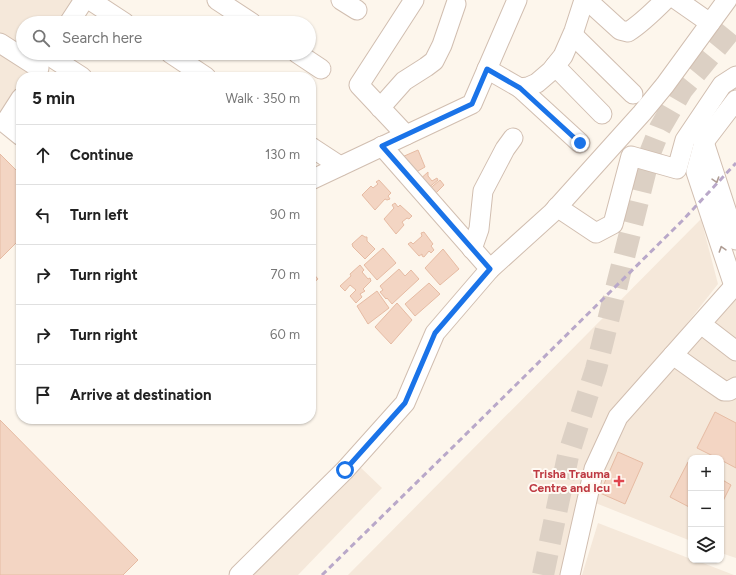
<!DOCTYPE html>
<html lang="en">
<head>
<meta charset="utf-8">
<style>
	body { margin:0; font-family:Figtree,sans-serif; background:#f2f2f2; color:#222 }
	.controls { position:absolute; right:12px; bottom:12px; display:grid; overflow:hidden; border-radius:8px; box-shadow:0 1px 3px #0004 }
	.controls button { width:36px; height:36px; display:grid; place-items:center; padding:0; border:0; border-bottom:1px solid #e0e0e0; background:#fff; color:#222; font:20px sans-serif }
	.stop { position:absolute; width:12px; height:12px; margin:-9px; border:3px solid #1a73e8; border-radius:50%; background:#fff }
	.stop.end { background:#1a73e8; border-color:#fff; box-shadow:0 1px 4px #0008 }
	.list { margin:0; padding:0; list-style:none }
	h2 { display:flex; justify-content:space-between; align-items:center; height:52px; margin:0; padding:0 16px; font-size:17px }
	h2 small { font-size:13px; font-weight:400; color:#767676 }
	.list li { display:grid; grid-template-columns:26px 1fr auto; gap:12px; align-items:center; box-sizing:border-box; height:60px; padding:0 16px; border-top:1px solid #e0e0e0 }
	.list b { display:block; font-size:15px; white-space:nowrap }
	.list em { font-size:13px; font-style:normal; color:#767676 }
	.icon { flex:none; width:22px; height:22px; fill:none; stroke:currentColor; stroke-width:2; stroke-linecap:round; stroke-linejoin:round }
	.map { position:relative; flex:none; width:736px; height:575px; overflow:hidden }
	.search { position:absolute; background:#fff; box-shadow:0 1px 3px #0004; left:16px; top:16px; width:300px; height:44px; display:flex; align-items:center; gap:10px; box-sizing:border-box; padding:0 14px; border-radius:22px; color:#767676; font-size:15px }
	.panel { position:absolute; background:#fff; box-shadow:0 1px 3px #0004; left:16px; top:72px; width:300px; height:352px; border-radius:16px }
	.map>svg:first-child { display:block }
	.residential { fill:#f5e8da }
	.building { fill:#f3d5c3; stroke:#e6bba3 }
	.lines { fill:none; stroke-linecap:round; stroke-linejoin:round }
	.major-tunnel { stroke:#dcd0c4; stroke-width:22; stroke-dasharray:22 11; stroke-linecap:butt }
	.minor-casing { stroke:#d1beb0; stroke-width:21 }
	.minor { stroke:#fff; stroke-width:19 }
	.rail { stroke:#b9a8c9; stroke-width:3; stroke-dasharray:6 4; stroke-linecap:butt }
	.oneway { stroke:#af9d94 }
	.route { stroke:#1a73e8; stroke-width:5 }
	.health-dot { fill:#e0444e; stroke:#fffaf3; stroke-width:1.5 }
	.labels { text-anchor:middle; stroke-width:4; stroke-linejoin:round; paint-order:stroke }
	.health-label { font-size:12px; font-weight:bold; fill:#be3a42; stroke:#fffaf3; text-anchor:end }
</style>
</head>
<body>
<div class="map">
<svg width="736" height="575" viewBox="0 0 736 575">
	<rect width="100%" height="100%" fill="#fdf6ec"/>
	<g class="residential">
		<polygon points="0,0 82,0 67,23 23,23 23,53 48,53 32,77 21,77 21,94 0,125"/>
		<polygon points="701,219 718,284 615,415 567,575 348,575"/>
		<polygon points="736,294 736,558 721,553 721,458 691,458 691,541 593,502 600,469 623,419"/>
		<polygon points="358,465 382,488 298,575 247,575"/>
		<polygon points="598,523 691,559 691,560 695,560 734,575 582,575"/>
	</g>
	<g class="building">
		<polygon points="418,150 425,167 411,175 402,157"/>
		<polygon points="0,154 21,175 21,238 0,259"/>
		<polygon points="428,172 428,176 432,181 437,178 438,180 427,189 418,181"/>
		<polygon points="379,180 391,193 388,196 390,199 387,200 385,199 375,210 362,195 371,186 373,188 378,184 376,182"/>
		<polygon points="440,180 444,185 435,194 427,191"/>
		<polygon points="395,203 398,207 400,205 412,216 409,219 407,218 402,222 404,225 396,234 384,219 394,208 392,205"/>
		<polygon points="424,232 433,244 431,246 434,250 431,253 429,251 424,257 422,256 422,254 419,256 408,244 411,242 413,244 422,236 421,233"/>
		<polygon points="362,235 365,237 367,237 367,241 375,249 365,259 353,247 352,244"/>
		<polygon points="383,248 396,263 377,280 364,265"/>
		<polygon points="443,249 459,269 440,285 425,268"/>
		<polygon points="360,265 364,270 362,272 368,279 370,278 371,281 363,289 365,291 360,294 362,297 356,303 350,296 356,290 350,285 345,291 340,286 351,276 350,274"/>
		<polygon points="399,269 405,276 411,270 419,279 392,304 387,298 386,299 380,292 383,290 380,286"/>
		<polygon points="311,271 318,279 311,285"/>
		<polygon points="429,283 440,294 415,316 405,304"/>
		<polygon points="377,291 389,308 368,324 357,306"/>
		<polygon points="397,303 412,320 391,344 375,327"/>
		<polygon points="715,412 736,423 736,468 721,460 721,458 717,458 697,448"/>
		<polygon points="0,420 138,560 123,575 0,575"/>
		<polygon points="618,452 643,463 625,504 600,493"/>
		<polygon points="688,462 691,464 691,508 670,497"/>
		<polygon points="721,479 731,485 721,505"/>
	</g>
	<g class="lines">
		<polyline class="major-tunnel" points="543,575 568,456 596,369 650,153 660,128 682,90 736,24"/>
		<defs>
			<g id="minor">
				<polyline points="90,0 125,23"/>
				<polyline points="217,0 252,23"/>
				<polyline points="341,0 357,10"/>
				<path d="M587,0L620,30L628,32C642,23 653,12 665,0"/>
				<polyline points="677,0 710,23"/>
				<polyline points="69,23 84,0"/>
				<polyline points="573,35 633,94"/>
				<polyline points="0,43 39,68"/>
				<polyline points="170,53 206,77"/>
				<polyline points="297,53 321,69"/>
				<polyline points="48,55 82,77"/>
				<polyline points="555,66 602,114"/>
				<polyline points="487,69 520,88 528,87 537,83 551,71 563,56 574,31 584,0"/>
				<polyline points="520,88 580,143"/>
				<polyline points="21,98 5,123 21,136"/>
				<polyline points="736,100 704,142 696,172 734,286 736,287"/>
				<polyline points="380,108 404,81 426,67 434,61 442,45 456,4"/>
				<polyline points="406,135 359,85 414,0"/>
				<polyline points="704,142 736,240"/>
				<polyline points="382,146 490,269"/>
				<polyline points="311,147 340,166"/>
				<polyline points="311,180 472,104 517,0"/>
				<polyline points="557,207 596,233 613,224 631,156 677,169 685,140 722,85 736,76"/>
				<polyline points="472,249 479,229 483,191 505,149 513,138"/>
				<polyline points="701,324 736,351"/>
				<polyline points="673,355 708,380 724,391 729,391 736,387"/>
				<polyline points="239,575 345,470 405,403 435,333 490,269 552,213 642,113 665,85 727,0"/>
				<polyline points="570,575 594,469 618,417 736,284"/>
			</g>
		</defs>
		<use href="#minor" class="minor-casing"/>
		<use href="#minor" class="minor"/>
		<polyline class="rail" points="322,575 457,443 682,221 736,163"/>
	</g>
	<defs><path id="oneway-chevron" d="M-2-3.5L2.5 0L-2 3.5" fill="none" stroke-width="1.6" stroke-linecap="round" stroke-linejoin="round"/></defs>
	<g class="oneway">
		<use href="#oneway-chevron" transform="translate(716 180) rotate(72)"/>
		<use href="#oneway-chevron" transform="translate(722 249) rotate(-108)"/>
	</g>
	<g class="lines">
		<polyline class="route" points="345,470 405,403 435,333 490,269 382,146 472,104 487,69 520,88 580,143"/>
	</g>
	<path class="health-dot" d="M617 475h4v4h4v4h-4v4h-4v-4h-4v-4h4z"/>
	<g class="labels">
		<g class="health-label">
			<text x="610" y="478">Trisha Trauma<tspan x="610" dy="14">Centre and Icu</tspan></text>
		</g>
	</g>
</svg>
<div class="controls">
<button>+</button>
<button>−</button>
<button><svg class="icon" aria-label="layers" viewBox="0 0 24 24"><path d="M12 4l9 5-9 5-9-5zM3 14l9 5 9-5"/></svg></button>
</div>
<div class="stop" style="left:345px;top:470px"></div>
<div class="stop end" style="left:580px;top:143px"></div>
<div class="search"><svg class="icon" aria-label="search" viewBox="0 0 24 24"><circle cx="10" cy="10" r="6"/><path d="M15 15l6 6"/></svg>Search here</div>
<section class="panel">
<h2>5 min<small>Walk · 350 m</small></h2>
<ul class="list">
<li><svg class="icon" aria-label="ahead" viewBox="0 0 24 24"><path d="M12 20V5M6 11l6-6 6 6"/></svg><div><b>Continue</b></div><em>130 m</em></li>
<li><svg class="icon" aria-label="left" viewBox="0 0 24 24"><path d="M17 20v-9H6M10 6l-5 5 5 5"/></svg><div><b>Turn left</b></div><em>90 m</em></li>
<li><svg class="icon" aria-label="right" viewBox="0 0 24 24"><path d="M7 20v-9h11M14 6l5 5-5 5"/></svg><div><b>Turn right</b></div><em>70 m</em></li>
<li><svg class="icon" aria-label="right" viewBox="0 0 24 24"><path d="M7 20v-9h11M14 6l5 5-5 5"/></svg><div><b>Turn right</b></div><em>60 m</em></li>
<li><svg class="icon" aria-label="arrive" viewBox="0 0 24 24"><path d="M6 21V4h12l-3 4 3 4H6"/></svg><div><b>Arrive at destination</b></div></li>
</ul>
</section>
</div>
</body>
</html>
